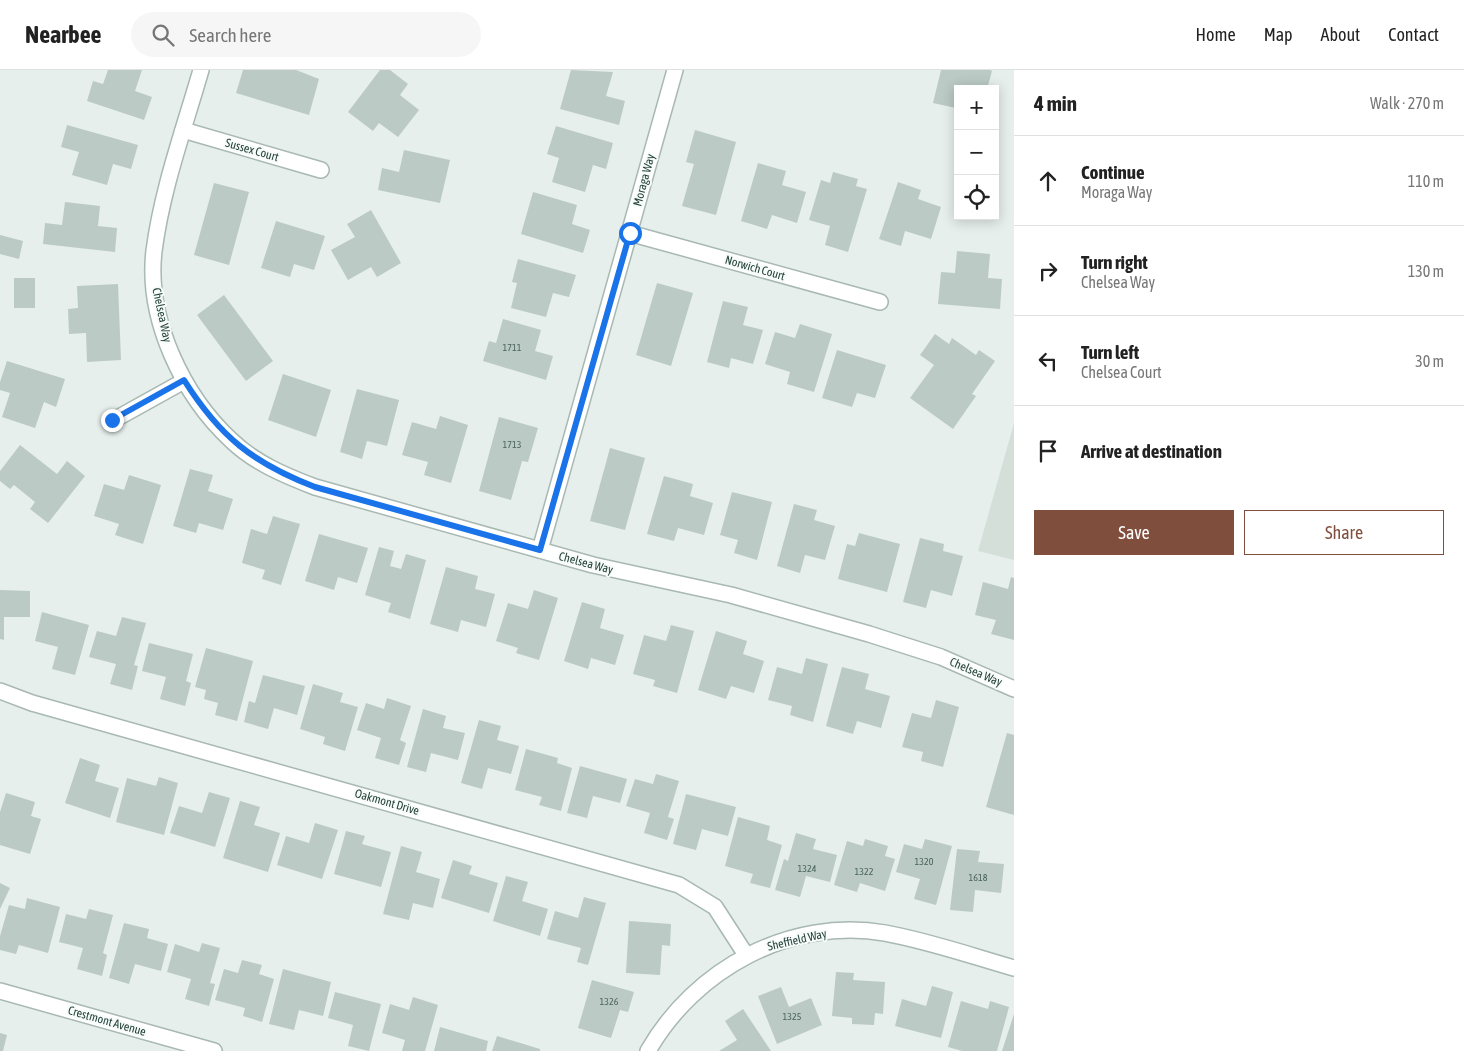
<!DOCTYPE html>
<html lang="en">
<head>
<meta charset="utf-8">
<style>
	body { margin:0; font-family:"Asap Condensed",sans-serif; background:#f6f6f6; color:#222 }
	.controls { position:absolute; right:15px; top:15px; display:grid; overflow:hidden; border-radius:0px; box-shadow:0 2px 12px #0003 }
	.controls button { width:45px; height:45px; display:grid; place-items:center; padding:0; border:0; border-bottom:1px solid #e0e0e0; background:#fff; color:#222; font:25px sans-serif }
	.stop { position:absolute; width:15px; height:15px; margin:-11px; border:4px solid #1a73e8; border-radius:50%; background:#fff }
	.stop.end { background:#1a73e8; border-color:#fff; box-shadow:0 1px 5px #0008 }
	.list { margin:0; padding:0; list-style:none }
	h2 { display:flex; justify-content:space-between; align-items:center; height:65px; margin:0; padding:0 20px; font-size:21px }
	h2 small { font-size:16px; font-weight:400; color:#767676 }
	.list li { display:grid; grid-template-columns:32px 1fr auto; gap:15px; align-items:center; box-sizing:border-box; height:90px; padding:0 20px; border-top:1px solid #e0e0e0 }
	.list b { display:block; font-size:19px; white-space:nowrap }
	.list p { margin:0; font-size:16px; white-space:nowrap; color:#767676 }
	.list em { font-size:16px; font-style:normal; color:#767676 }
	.actions { display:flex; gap:10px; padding:15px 20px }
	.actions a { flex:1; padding:11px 0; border:1px solid #804e3d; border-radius:0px; text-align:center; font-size:18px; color:#804e3d }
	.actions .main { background:#804e3d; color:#fff }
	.icon { flex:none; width:28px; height:28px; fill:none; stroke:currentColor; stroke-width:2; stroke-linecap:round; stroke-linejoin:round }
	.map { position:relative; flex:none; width:1014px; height:981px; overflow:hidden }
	header { display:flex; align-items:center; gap:30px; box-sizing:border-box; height:70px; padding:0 25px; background:#fff; border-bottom:1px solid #e0e0e0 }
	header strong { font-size:24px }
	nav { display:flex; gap:28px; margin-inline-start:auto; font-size:18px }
	.search { width:350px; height:45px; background:#f6f6f6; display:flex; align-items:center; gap:12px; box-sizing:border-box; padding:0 18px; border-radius:28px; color:#767676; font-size:19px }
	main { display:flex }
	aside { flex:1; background:#fff }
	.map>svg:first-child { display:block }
	.built { fill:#d4dfda }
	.building { fill:#bbcac4 }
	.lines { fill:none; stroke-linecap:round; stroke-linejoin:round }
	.minor-casing { stroke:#a8b8b2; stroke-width:18 }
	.minor { stroke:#fff; stroke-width:15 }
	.route { stroke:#1a73e8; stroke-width:6 }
	.labels { text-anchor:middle; stroke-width:4; stroke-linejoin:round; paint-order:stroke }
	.number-label { font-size:10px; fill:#4a645c }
	.street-label { font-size:12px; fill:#24423a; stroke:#f7fbf9 }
</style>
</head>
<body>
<header>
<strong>Nearbee</strong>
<div class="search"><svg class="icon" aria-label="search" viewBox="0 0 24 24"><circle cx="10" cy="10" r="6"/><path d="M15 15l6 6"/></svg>Search here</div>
<nav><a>Home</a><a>Map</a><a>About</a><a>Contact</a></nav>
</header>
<main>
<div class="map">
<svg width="1014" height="981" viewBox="0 0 1014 981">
	<rect width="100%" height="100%" fill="#e6efeb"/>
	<polygon class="built" points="1014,353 1014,490 978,481"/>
	<g class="building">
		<polygon points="108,0 142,0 135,21 152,27 144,50 87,31 93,11 103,14"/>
		<polygon points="243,0 296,0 319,9 309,45 236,23"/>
		<polygon points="380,0 390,0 408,14 400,25 419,40 398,67 379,53 373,61 348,42"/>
		<polygon points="571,0 613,2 606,26 625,31 619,55 560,39"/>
		<polygon points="941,0 990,0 992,1 987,19 958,19 956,38 933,33"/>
		<polygon points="67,55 138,75 131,99 113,94 107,115 72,105 79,82 61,77"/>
		<polygon points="556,56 613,73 606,99 593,95 585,122 552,112 559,88 547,84"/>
		<polygon points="695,60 736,72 716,145 682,136 694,94 686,92"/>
		<polygon points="404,80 450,90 440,133 378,120 382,98 399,102"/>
		<polygon points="758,93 786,101 782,115 806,122 797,153 772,145 767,159 741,151"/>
		<polygon points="833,102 858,109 856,116 867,119 848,182 825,175 830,156 809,150 821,110 830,113"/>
		<polygon points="898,112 921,120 918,129 941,137 931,169 905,161 901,176 879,169"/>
		<polygon points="214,113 249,122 229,195 194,185"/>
		<polygon points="533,122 577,135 572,154 590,160 583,183 521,164"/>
		<polygon points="65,132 100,136 98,156 117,158 115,182 43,174 45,153 62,155"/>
		<polygon points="371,140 401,193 377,207 371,197 348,210 331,180 355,167 347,154"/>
		<polygon points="276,151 325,166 314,200 294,194 290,207 261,198"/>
		<polygon points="0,165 23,171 19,189 0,184"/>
		<polygon points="957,181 990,184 988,208 1002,209 1000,239 938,234 941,202 955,203"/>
		<polygon points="518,189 576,205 569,227 553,223 546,247 511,238 517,213 512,212"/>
		<rect x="14" y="208" width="21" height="30"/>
		<polygon points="657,213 693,223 671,296 636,285"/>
		<polygon points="118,214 121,290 87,292 86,263 69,264 68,239 78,238 77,216"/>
		<polygon points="224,225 273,291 246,311 197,245"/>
		<polygon points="723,231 748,237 743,255 763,260 753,294 731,288 729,298 707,292"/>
		<polygon points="503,249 541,260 535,281 553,286 546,310 483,291 489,271 496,273"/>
		<polygon points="800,254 832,264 814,322 787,314 790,302 765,294 775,262 795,268"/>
		<polygon points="935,264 949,274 952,268 976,285 979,280 995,291 972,324 976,326 953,359 910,328 934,295 920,285"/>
		<polygon points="837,280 886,295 875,328 857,323 852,337 822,328"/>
		<polygon points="7,291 65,309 56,337 44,332 35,358 2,347 10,323 0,320 0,312"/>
		<polygon points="283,304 331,320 316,367 268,350"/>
		<polygon points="357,319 399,330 387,376 367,371 362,389 340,382"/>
		<polygon points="440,346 468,355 451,413 424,405 428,392 402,385 412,352 436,359"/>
		<polygon points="499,347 538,358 528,392 522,391 511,430 479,421"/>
		<polygon points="20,375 57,404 67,391 85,406 48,453 30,439 35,432 14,415 10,419 0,411 0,401"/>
		<polygon points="610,378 645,388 625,460 590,451"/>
		<polygon points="190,399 213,405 208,421 233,429 223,460 199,453 196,463 173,456"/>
		<polygon points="129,405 161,415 143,474 115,465 119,454 94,446 104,414 124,420"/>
		<polygon points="664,406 693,414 690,426 713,433 704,465 678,458 674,471 647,464"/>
		<polygon points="732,422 772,432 757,490 734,483 738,470 720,465"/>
		<polygon points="794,434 817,440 814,450 835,456 825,490 805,485 800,503 777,496"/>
		<polygon points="273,446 300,454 281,515 262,509 265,500 242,493 251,459 267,464"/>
		<polygon points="859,463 900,474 887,522 838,509 847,474 855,476"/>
		<polygon points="319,464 368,478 357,513 338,507 334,520 305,511"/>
		<polygon points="920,468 944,474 943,481 963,486 952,526 931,520 926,538 903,532"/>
		<polygon points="379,477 394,481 390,496 401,499 406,484 426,490 410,549 388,542 391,533 365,525"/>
		<polygon points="446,497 478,506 475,519 495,524 486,557 461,550 458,562 430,554"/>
		<polygon points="1011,507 1014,508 1014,570 991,564 996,550 975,545 983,512 1008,519"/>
		<polygon points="0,520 30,521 30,547 4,547 4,570 0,569"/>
		<polygon points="534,520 558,528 539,590 516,583 518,578 496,571 508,533 528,539"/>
		<polygon points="582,532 605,539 600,558 624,565 615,595 591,588 588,599 564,591"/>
		<polygon points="42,542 89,555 75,605 52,599 58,577 35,571"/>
		<polygon points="122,547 146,553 134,595 138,596 132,620 110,614 116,594 89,587 97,561 116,566"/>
		<polygon points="671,555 694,561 677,623 653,616 655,610 633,604 644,565 666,571"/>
		<polygon points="716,561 747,571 743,584 764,591 754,623 731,616 726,629 698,620"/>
		<polygon points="149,573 193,584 186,611 191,613 185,636 160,629 166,607 142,601"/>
		<polygon points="206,578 253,591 237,651 215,645 218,633 204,629 206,620 195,617"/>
		<polygon points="806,588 828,594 813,652 790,645 792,636 768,630 777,597 802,604"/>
		<polygon points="842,597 869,604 865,619 890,626 881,658 857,651 853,664 826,656"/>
		<polygon points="263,605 305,616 297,645 274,638 268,659 244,652 249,631 255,633"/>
		<polygon points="313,614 343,623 340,632 358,637 345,681 323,674 325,667 300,659"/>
		<polygon points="387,628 411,636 400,670 406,673 399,695 375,688 381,668 357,660 366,633 384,639"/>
		<polygon points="936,630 959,637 943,697 921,691 923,682 902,677 912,643 931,648"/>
		<polygon points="423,639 446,646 443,658 465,663 458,690 431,683 426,702 407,697"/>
		<polygon points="479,650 501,656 497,670 519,676 511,704 488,698 482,719 461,713"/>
		<polygon points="1007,663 1014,665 1014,745 986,737"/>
		<polygon points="526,679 558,688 557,693 572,698 561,741 539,735 542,727 515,720"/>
		<polygon points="80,688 100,695 95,711 119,718 110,748 65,733"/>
		<polygon points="580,696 627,709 620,733 593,726 587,748 567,743"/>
		<polygon points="656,704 679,711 668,747 674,749 667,770 644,763 650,743 626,736 635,709 653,714"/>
		<polygon points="159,707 178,713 164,765 116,752 127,708 156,716"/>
		<polygon points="209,722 230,728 215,777 170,763 179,736 202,743"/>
		<polygon points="6,723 35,732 31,746 41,749 30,784 0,775 0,742"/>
		<polygon points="686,724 736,737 728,766 702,759 696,780 673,774"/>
		<polygon points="240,731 260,737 254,755 280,763 268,802 223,788"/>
		<polygon points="738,747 770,756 767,770 782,775 770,818 750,813 753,804 725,796"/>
		<polygon points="315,753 338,760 322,809 277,795 286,766 309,773"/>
		<polygon points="346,761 365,766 362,774 391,782 381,817 334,804"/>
		<polygon points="796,763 816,769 813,779 837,785 830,812 806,806 800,827 775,820 784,789 788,791"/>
		<polygon points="865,769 888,776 885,786 895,789 885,821 860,813 857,822 834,815 847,771 863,776"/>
		<polygon points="925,769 952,776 936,835 914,829 920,809 896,802 904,774 922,779"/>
		<polygon points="401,776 422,782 416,802 440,809 433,838 413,833 409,850 383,844"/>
		<polygon points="957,779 980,781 978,792 1004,794 1001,823 975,820 973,842 950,840"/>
		<polygon points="453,790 472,796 469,804 498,813 489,843 441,828"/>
		<polygon points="506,806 528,812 522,831 548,839 540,866 493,851"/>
		<polygon points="0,813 10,818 0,839"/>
		<polygon points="584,827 606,833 588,895 577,892 581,878 547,869 555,841 578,848"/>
		<polygon points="27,828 60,837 48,883 19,875 16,884 0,880 0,866 9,835 25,839"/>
		<polygon points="89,839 113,845 103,883 107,885 102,906 77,899 83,878 59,872 66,844 86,849"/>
		<polygon points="629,851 671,854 670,876 662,875 660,905 626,903"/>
		<polygon points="124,853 149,859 147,868 168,874 161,901 135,894 129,914 109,908"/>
		<polygon points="202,873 220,878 210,913 215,914 209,936 185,929 191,909 167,902 175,874 199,882"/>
		<polygon points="242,890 262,895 259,904 274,909 262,952 243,946 245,938 215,930 224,899 238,903"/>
		<polygon points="283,899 331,912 323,946 299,940 294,960 269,954"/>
		<polygon points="836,902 854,903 853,910 885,912 883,944 875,943 874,955 852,954 852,948 832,946"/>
		<polygon points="592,910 634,922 628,942 620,940 611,968 578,958"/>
		<polygon points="932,916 953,922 941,968 895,956 902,929 926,936"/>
		<polygon points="781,917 789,937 811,928 822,955 777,974 758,926"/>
		<polygon points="335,922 381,934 369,981 348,976 353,955 328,948"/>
		<polygon points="413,927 438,935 425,981 402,981 405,970 382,963 390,934 409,940"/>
		<polygon points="961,931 988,939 990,931 1009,937 997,981 962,981 948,977"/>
		<polygon points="743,939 771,981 719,981 737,970 725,951"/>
		<polygon points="1014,944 1014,981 1002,981"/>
		<polygon points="440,957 488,971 486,981 434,981"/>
		<polygon points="0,963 7,965 3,981 0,981"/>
		<polygon points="497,966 540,979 540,981 492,981"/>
	</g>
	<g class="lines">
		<defs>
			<g id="minor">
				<path d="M201,0C184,59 162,119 154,181C146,249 183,326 232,371C255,393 286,406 315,417L593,495L731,525L869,564L941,587L1014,619"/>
				<polyline points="183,60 321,100"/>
				<polyline points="629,163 880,232"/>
				<polyline points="112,351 184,311"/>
				<polyline points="540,480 675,0"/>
				<polyline points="0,621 32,633 679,815 715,837 746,885"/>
				<polyline points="0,921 214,981"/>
				<path d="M648,981C695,899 790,847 885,863C929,871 972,886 1014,898"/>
			</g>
		</defs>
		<use href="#minor" class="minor-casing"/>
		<use href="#minor" class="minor"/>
	</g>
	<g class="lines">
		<path class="route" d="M112,350L184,310C220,367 253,393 315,417L540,480L630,163"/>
	</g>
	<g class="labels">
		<g class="number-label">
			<text x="512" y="281">1711</text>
			<text x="512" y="378">1713</text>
			<text x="924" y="795">1320</text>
			<text x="807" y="802">1324</text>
			<text x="864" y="805">1322</text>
			<text x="978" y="811">1618</text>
			<text x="609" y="935">1326</text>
			<text x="792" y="950">1325</text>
		</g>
		<g class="street-label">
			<text transform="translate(252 80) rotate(16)" y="4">Sussex Court</text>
			<text transform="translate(644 110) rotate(-75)" y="4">Moraga Way</text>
			<text transform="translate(755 198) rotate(16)" y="4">Norwich Court</text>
			<text transform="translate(162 245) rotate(78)" y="4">Chelsea Way</text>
			<text transform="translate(586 493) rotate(15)" y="4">Chelsea Way</text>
			<text transform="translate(976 602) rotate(23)" y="4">Chelsea Way</text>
			<text transform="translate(387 732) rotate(16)" y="4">Oakmont Drive</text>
			<text transform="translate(797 870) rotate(-13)" y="4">Sheffield Way</text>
			<text transform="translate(107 951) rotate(16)" y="4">Crestmont Avenue</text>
		</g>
	</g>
</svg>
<div class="controls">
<button>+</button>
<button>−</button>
<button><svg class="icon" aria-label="locate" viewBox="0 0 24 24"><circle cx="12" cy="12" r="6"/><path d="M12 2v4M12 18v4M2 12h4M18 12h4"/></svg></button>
</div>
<div class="stop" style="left:630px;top:163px"></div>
<div class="stop end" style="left:112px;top:350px"></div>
</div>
<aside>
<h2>4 min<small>Walk · 270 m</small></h2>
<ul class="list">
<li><svg class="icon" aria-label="ahead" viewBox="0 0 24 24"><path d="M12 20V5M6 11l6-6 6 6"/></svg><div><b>Continue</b><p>Moraga Way</p></div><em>110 m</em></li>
<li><svg class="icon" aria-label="right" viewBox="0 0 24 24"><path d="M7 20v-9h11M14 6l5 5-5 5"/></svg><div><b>Turn right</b><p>Chelsea Way</p></div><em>130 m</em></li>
<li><svg class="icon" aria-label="left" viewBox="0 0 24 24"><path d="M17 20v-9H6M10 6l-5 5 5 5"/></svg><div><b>Turn left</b><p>Chelsea Court</p></div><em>30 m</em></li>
<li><svg class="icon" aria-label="arrive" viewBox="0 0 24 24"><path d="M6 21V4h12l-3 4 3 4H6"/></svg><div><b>Arrive at destination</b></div></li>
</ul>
<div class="actions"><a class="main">Save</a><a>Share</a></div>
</aside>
</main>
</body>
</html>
